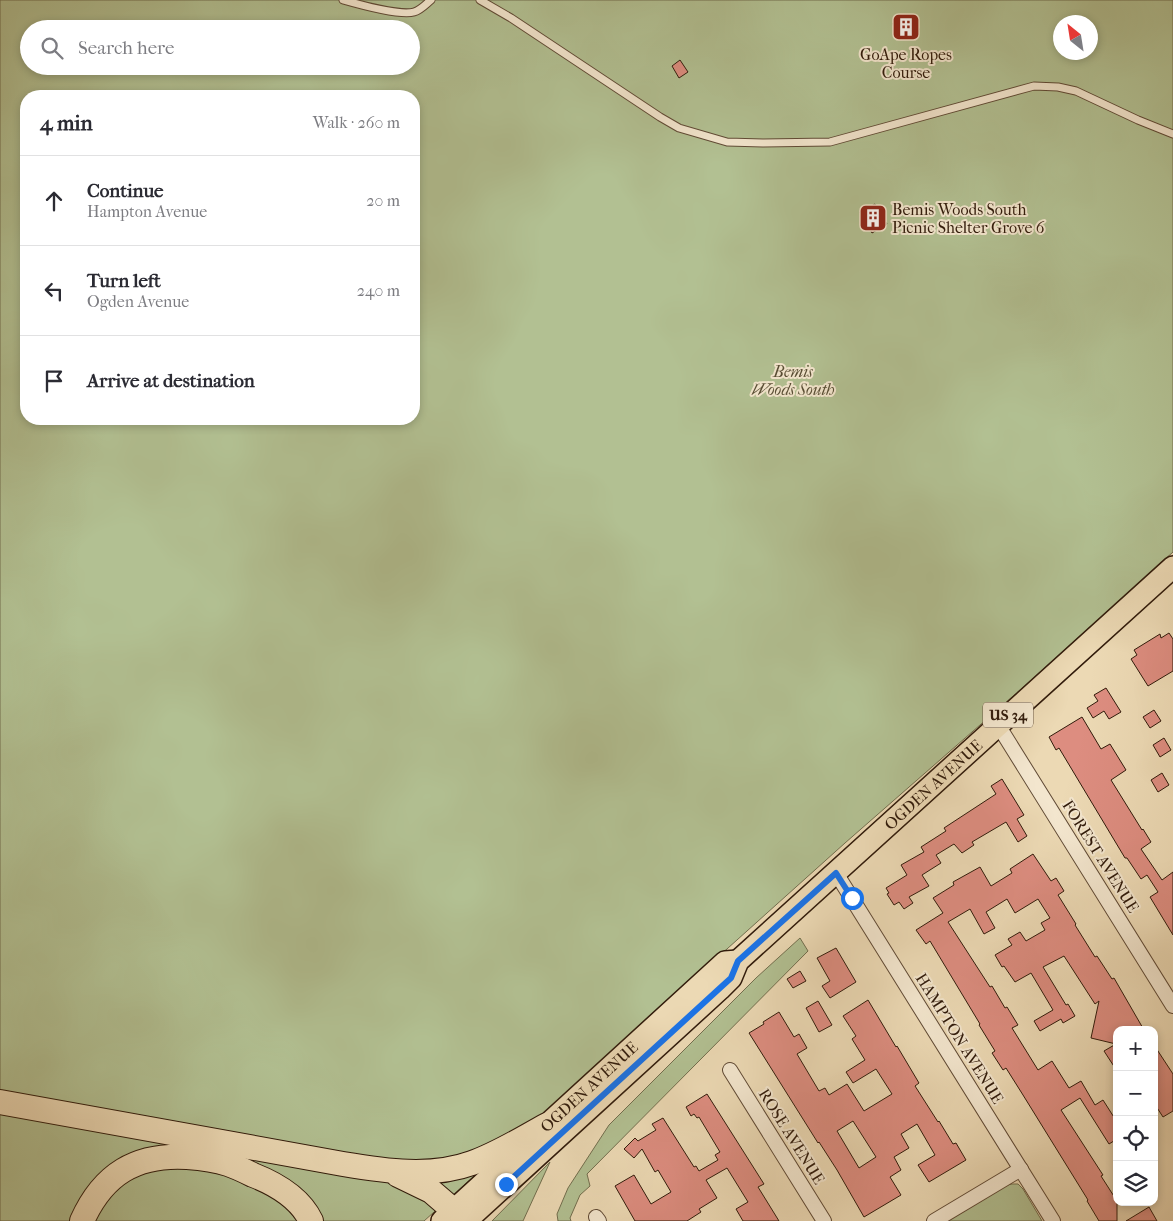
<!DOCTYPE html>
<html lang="en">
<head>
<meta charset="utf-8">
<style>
	body { margin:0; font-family:"IM FELL French Canon",serif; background:#f2f2f3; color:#2b2b33 }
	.controls { position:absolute; right:15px; bottom:15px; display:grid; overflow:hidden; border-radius:10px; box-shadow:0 2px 8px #0003 }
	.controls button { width:45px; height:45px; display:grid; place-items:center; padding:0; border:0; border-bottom:1px solid #e1e1e2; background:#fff; color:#2b2b33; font:25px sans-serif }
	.compass { position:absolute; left:1053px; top:15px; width:45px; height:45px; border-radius:50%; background:#fff; box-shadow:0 2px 8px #0003; rotate:330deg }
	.stop { position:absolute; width:15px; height:15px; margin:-11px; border:4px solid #1a73e8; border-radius:50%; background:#fff }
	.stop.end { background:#1a73e8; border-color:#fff; box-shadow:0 1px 5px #0008 }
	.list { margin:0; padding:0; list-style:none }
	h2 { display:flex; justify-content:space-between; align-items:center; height:65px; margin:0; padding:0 20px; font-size:21px }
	h2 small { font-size:16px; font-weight:400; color:#7c7c81 }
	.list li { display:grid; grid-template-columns:32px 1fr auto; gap:15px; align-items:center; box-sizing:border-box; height:90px; padding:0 20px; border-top:1px solid #e1e1e2 }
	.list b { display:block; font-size:19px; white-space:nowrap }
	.list p { margin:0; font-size:16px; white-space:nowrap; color:#7c7c81 }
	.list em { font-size:16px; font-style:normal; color:#7c7c81 }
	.icon { flex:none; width:28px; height:28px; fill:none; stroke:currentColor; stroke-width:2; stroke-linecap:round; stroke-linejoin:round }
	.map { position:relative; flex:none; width:1173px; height:1221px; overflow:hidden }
	.search { position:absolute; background:#fff; box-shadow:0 2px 8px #0003; left:20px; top:20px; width:400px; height:55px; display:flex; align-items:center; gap:12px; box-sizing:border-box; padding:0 18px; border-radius:28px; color:#7c7c81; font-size:19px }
	.panel { position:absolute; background:#fff; box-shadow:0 2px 8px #0003; left:20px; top:90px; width:400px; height:335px; border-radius:20px }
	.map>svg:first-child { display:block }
	.green { fill:#b2c092; stroke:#726e4e; fill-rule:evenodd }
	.building { fill:#dd8d80; stroke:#311b0b; fill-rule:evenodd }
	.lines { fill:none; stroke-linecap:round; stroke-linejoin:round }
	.lane-casing { stroke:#604a35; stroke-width:9 }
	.street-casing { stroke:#604a35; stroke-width:16 }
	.primary-casing { stroke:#311b0b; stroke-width:24 }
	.highway-casing { stroke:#311b0b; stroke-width:26 }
	.lane { stroke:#f3e6ce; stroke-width:7 }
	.street { stroke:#f3e6ce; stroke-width:14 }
	.primary { stroke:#ecd9b4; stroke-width:21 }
	.highway { stroke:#ecd9b4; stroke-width:24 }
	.route { stroke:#1a73e8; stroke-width:6 }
	.labels { text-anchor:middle; stroke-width:4; stroke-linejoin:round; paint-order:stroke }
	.shield { fill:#f3e6ce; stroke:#6b5846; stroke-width:1 }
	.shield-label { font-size:15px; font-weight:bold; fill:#311b0b }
	.poi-label { font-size:16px; fill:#311b0b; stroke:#f3e6ce }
	.park-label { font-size:16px; font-style:italic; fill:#584d34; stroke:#f3e6ce }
	.street-label { font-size:16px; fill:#311b0b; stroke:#f3e6ce }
</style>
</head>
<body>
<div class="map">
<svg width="1173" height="1221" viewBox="0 0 1173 1221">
	<rect width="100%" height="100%" fill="#ecd9b4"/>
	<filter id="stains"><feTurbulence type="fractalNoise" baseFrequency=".004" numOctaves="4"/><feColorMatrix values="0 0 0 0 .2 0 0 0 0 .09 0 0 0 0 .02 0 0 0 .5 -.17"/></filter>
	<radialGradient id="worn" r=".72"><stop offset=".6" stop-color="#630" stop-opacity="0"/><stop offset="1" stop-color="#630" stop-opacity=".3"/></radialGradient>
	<g class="green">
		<path d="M0,0H1173V552L1020,690L845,843L424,1221H0ZM1060,22H1090V52H1060ZM29,29H411V66H29ZM26,96H414V419H26Z"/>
		<polygon points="800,938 808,951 587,1174 590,1186 580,1195 570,1218 571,1221 558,1221 557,1214 568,1188 609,1125 756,978"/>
		<polygon points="550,1162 523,1221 492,1221"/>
		<polygon points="1012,1184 1018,1184 1023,1189 1042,1221 948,1221 1007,1185"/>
	</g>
	<g class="building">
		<polygon points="917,19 919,30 895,35 893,23"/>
		<polygon points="680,60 688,72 679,78 672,66"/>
		<polygon points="875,204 887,224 872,233 860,212"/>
		<polygon points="1169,633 1173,639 1173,671 1148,686 1131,659 1137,655 1134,650 1160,634 1161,638"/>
		<polygon points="1106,688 1121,712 1109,719 1104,711 1093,718 1087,708 1098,701 1094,695"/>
		<polygon points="1154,710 1161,721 1150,728 1143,717"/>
		<polygon points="1082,717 1101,749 1110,744 1126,770 1111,780 1142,830 1143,829 1151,842 1141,849 1162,880 1173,872 1173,935 1150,897 1158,892 1147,875 1141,879 1127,858 1125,858 1059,748 1056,750 1049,737"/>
		<polygon points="1164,738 1171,750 1160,757 1153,745"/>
		<polygon points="1162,773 1169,785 1158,792 1151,780"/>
		<polygon points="1002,779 1024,815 1017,819 1027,836 1018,842 1006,822 972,842 974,845 962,853 954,844 936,855 941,863 922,875 929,886 909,897 913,903 904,909 899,902 894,905 887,894 889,893 886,888 907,875 901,865 924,852 921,847 946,831 944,828 996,794 991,786"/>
		<polygon points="1033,854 1051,881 1056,878 1064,891 1058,895 1076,924 1075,925 1095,957 1097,956 1112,979 1114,978 1144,1030 1117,1030 1117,1071 1104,1051 1116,1044 1091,1038 1099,1001 1095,1004 1064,956 1043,967 1066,1005 1068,1004 1075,1016 1063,1023 1061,1019 1040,1031 1034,1021 1053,1010 1031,973 1015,982 1004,966 1002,967 995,955 1012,945 1008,939 1020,932 1026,941 1045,930 1041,923 1050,918 1038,899 1015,913 1007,899 986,912 995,928 984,934 970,909 948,922 990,987 992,986 1005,1008 1007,1007 1018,1025 1012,1028 1038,1070 1052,1061 1069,1088 1081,1081 1095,1105 1103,1100 1117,1122 1117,1139 1109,1144 1080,1098 1061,1110 1103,1175 1101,1176 1117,1201 1117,1221 1099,1221 1087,1201 1088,1200 1023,1095 1006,1068 1003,1070 992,1053 995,1051 979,1025 980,1024 930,941 926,944 916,930 943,913 933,898 954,885 953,882 980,867 991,886 1012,873 1010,869"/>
		<polygon points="836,948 856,982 830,998 822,986 830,981 817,958"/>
		<polygon points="800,971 806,981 793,988 787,979"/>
		<path d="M868,1000L896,1047L897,1046L919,1083L915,1086L938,1122L939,1121L953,1144L956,1143L966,1160L929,1182L918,1165L935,1155L917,1124L901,1134L909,1148L894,1157L901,1170L890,1177L901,1195L864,1217L837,1170L819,1142L818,1143L749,1033L764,1024L763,1022L779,1012L794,1037L799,1034L807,1048L797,1054L819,1091L825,1088L829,1095L847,1084L864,1111L892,1094L876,1069L853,1083L846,1072L865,1060L852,1039L856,1036L843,1016ZM853,1121L876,1157L859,1168L837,1131Z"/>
		<polygon points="818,1001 832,1025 819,1032 806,1008"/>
		<polygon points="1154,1045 1173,1074 1173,1111 1163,1117 1154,1103"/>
		<polygon points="707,1094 764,1184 758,1187 779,1221 743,1221 736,1209 748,1202 727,1168 706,1180 717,1198 699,1209 701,1212 687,1221 635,1221 615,1186 634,1175 651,1204 671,1192 658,1170 655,1172 642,1149 634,1158 624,1149 635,1138 638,1141 656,1130 652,1124 663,1118 694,1167 696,1166 699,1171 718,1160 715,1155 720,1152 699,1117 697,1118 694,1114 691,1116 686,1107"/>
		<polygon points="1149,1207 1157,1221 1126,1221"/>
	</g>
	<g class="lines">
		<defs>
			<g id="lane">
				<path d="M343,0C357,4 401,16 414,12C421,10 426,4 431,0"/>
				<polyline points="480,0 511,18 660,117 679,128 727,142 763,143 830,142 1034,86 1058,87 1076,91 1138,120 1173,134"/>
			</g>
			<g id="street">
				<polyline points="998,725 1173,1006"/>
				<polyline points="836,873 1053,1221"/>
				<polyline points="730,1070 824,1221"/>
				<polyline points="596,1217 599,1221"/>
				<polyline points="934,1221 1021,1169"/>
			</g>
			<g id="primary">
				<path id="s1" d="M442,1221L725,962L738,961"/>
				<path id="s2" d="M466,1221L720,989L731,978L738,961L1173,567"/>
			</g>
			<g id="highway">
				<path d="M0,1102L343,1164C385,1171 431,1178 472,1163C498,1154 523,1138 547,1125"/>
				<polyline points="398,1175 431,1191 466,1221"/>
				<path d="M82,1221C103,1174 136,1154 187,1157C201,1158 216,1160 228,1164C237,1167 245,1171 253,1175C276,1184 300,1198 311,1221"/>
			</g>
		</defs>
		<use href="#lane" class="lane-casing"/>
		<use href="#street" class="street-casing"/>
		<use href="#primary" class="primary-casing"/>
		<use href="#highway" class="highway-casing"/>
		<use href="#lane" class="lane"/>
		<use href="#street" class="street"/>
		<use href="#primary" class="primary"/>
		<use href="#highway" class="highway"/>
	</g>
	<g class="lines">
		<polyline class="route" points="506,1184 720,988 731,978 738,961 836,873 852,898"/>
	</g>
	<defs>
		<symbol id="building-square" viewBox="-11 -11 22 22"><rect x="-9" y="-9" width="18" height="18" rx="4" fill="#8f2418" stroke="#f3e6ce"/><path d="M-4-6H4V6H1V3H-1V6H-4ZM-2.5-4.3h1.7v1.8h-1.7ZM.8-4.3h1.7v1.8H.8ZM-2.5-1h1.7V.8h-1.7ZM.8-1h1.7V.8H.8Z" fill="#fff"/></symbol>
	</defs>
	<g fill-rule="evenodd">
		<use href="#building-square" x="890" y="11" width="32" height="32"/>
		<use href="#building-square" x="857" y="202" width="32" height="32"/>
	</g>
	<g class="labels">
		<rect class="shield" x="983" y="702.5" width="50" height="25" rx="4"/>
		<g class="shield-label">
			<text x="1008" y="720">US 34</text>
		</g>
		<g class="poi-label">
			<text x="906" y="60">GoApe Ropes<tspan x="906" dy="18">Course</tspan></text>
			<text x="892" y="215" text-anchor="start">Bemis Woods South<tspan x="892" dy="18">Picnic Shelter Grove 6</tspan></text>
		</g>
		<g class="park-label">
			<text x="793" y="377">Bemis<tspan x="793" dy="18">Woods South</tspan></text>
		</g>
		<g class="street-label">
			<text dy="6" stroke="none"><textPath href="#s2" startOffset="641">OGDEN AVENUE</textPath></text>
			<text transform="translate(1101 856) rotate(58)" y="6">FOREST AVENUE</text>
			<text transform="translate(960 1038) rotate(58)" y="6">HAMPTON AVENUE</text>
			<text dy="6" stroke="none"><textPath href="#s1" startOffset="199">OGDEN AVENUE</textPath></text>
			<text transform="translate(792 1136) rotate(58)" y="6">ROSE AVENUE</text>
		</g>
	</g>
	<rect width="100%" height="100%" filter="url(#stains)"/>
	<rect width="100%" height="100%" fill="url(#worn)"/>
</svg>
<div class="controls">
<button>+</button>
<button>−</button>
<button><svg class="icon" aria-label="locate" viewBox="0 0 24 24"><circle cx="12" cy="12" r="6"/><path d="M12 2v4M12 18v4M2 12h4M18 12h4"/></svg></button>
<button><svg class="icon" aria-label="layers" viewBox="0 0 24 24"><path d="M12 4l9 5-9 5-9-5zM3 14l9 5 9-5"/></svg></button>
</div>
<svg class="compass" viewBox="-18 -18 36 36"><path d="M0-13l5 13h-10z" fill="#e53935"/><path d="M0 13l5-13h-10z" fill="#7c7c81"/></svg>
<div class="stop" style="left:852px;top:898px"></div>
<div class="stop end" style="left:506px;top:1184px"></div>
<div class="search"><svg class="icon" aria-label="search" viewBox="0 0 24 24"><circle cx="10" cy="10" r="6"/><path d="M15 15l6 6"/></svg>Search here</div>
<section class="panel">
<h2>4 min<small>Walk · 260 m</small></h2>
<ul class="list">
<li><svg class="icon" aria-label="ahead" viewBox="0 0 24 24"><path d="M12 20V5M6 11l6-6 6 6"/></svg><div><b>Continue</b><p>Hampton Avenue</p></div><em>20 m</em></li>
<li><svg class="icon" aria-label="left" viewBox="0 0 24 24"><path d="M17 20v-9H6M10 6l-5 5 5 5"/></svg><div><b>Turn left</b><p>Ogden Avenue</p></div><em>240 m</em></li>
<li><svg class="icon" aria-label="arrive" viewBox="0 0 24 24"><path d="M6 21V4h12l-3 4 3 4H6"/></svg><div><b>Arrive at destination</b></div></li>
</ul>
</section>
</div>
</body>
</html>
